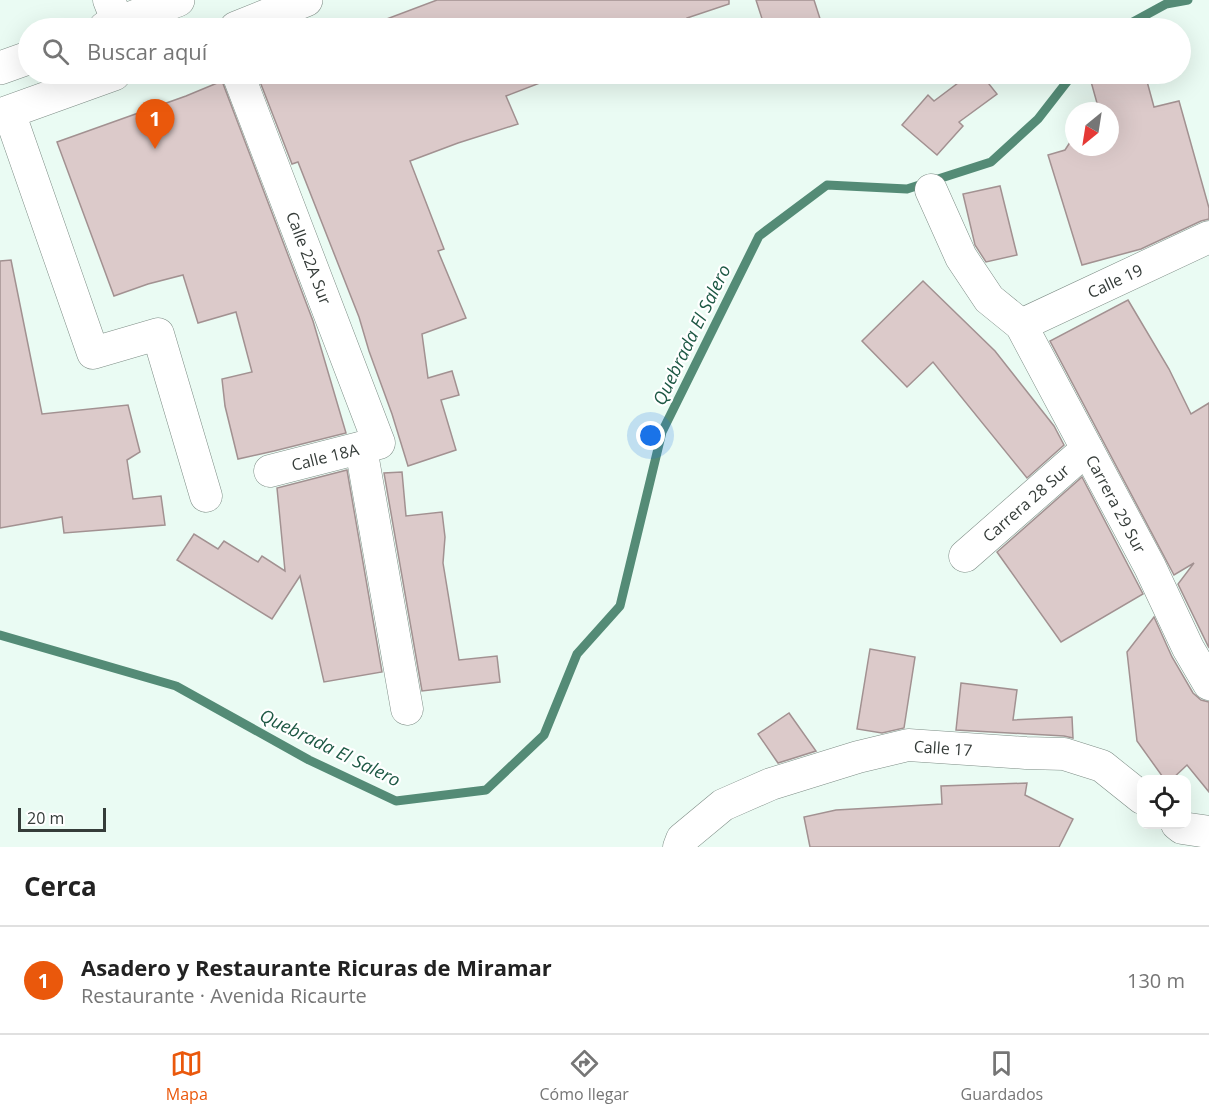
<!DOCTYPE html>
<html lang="es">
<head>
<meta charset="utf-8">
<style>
	body { margin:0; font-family:"Open Sans",sans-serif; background:#f6f6f6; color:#222 }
	.controls { position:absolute; right:18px; bottom:18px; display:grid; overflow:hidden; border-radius:12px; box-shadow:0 6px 24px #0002 }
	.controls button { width:54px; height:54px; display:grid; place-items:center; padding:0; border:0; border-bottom:2px solid #e0e0e0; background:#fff; color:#222; font:30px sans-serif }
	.compass { position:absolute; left:1065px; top:102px; width:54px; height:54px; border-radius:50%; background:#fff; box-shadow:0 6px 24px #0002; rotate:210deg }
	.scale { position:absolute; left:18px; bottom:15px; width:88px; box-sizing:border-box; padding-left:6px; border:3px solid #353c39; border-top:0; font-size:16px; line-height:21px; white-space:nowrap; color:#353c39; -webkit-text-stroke:4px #fff; paint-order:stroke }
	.you { position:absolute; left:651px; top:436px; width:21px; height:21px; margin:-15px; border:4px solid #fff; border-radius:50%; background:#1a73e8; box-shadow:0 0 0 9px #1a73e833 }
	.badge { display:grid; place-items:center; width:39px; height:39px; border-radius:50%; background:#ea580c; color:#fff; font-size:20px; font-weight:700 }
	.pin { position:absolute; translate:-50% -50px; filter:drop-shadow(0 2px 3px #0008) }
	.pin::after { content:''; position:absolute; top:32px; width:21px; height:18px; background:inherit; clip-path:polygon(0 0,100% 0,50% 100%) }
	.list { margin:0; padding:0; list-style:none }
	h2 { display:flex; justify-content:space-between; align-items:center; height:78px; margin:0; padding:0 24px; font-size:26px }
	h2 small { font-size:20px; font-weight:400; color:#767676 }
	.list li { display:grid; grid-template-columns:39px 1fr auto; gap:18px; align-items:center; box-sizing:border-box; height:108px; padding:0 24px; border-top:2px solid #e0e0e0 }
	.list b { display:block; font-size:22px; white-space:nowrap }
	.list p { margin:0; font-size:20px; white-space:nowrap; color:#767676 }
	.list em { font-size:20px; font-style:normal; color:#767676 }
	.icon { flex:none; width:33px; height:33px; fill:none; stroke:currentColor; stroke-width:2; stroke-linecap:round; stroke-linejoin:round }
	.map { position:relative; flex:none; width:1209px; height:847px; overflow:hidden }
	.search { position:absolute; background:#fff; box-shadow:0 6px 24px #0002; left:18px; right:18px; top:18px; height:66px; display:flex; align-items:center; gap:15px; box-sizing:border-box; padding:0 21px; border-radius:33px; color:#767676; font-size:22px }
	.sheet { height:186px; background:#fff }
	nav { display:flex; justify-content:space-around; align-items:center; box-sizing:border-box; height:84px; border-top:2px solid #e0e0e0; background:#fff; font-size:16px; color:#767676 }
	nav a { display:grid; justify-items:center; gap:3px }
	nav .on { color:#ea580c }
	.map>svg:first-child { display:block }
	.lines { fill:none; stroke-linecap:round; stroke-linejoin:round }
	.stream { stroke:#548b76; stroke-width:9 }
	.building { fill:#dccaca; stroke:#a29191; stroke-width:1.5 }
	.minor-casing { stroke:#7e8d86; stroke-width:33 }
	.major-casing { stroke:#7e8d86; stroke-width:34 }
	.minor { stroke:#fff; stroke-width:32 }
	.major { stroke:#fff; stroke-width:33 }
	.labels { text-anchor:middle; stroke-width:4.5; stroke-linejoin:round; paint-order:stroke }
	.street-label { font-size:16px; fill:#353c39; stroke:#fff }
	.water-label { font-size:18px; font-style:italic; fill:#1d5844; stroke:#fff }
</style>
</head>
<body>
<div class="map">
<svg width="1209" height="847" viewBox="0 0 1209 847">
	<rect width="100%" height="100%" fill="#eafbf3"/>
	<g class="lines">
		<g class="stream">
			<polyline points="1122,28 1166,4 1188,0"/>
			<polyline points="0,635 176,686 309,760 396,801 486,790 544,735 577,654 620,606 662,432 759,236 827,185 907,189 991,162 1038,119 1073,74"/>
		</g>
	</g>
	<g class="building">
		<polygon points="437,0 729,0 729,4 687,18 690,28 368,28 368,26"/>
		<polygon points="756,0 814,0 823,28 765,28"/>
		<polygon points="257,74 558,74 558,76 506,96 518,124 458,143 410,161 444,249 438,251 466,318 422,334 428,378 452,371 459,395 441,400 456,450 408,466 392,414 369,351 359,317 298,162 292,164"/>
		<polygon points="970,74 981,74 997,94 959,122 963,126 937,155 902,125 928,95 934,101"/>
		<polygon points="1105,74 1145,74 1154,107 1179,101 1209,208 1209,219 1201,221 1141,249 1082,265 1048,155 1065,150 1074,136 1074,147 1110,147 1110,111 1091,111 1097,103 1090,78"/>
		<polygon points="222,81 313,321 346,433 274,451 238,459 225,406 222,379 252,372 236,312 198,323 183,275 148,284 114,296 57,142 186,96"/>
		<polygon points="1000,186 1017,255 986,262 975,245 963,194"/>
		<polygon points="11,260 42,414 128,405 140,452 127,460 133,499 161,496 165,525 64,533 62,517 0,528 0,261"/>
		<polygon points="923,281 995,351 1054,426 1064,445 1027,478 933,362 907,387 862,341"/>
		<polygon points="1128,300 1169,369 1191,414 1209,403 1209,648 1178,584 1194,563 1174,575 1050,341"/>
		<polygon points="347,470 382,672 324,682 300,576 272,619 177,560 194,534 218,549 224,541 258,562 262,556 285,571 277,488"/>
		<polygon points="402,472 406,516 442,512 445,537 443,563 459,660 497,656 500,682 422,691 384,473"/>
		<polygon points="1082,477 1143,594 1061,642 997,552"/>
		<polygon points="1154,617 1172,657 1193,693 1201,700 1209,702 1209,792 1187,765 1171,780 1165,780 1137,741 1127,652"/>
		<polygon points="870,649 915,657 904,728 882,733 857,729"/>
		<polygon points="961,683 1017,690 1013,720 1072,717 1073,738 1064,736 956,730"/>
		<polygon points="789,713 816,751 778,763 758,734"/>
		<polygon points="1027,783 1025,795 1073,819 1059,847 810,847 804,817 836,810 942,804 941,786"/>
	</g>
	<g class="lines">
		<defs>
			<g id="minor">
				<polyline points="109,0 118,23"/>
				<polyline points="238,74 379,443 270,471"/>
				<polyline points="9,112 93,353 158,334 206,496"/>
				<polyline points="931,190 961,257 989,299 1021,325 1150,567 1188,648 1209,684"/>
				<polyline points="1021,325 1209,237"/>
				<polyline points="361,448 407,709"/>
				<polyline points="965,556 1087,449"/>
				<polyline points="1177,824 1182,828 1209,832"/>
				<polyline points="679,847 682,839 723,805 771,784 858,757 908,745 1026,753 1064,754 1102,766 1142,798"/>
			</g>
			<g id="major">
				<polyline points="105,28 178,0"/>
				<polyline points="236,28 306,0"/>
				<polyline points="0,68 28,58"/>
				<polyline points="0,115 114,74"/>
			</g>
		</defs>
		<use href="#minor" class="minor-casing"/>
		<use href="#major" class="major-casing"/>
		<use href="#minor" class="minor"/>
		<use href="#major" class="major"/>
	</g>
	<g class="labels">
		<g class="street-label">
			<text transform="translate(309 258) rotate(69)" y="6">Calle 22A Sur</text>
			<text transform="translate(1115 281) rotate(-25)" y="6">Calle 19</text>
			<text transform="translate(325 457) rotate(-14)" y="6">Calle 18A</text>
			<text transform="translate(1026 503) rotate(-41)" y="6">Carrera 28 Sur</text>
			<text transform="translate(1116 504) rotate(62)" y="6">Carrera 29 Sur</text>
			<text transform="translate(943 748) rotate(4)" y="6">Calle 17</text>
		</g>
		<g class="water-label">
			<text transform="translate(692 335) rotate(-64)" y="6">Quebrada El Salero</text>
			<text transform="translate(330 748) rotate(26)" y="6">Quebrada El Salero</text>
		</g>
	</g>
</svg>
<div class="controls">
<button><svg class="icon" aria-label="locate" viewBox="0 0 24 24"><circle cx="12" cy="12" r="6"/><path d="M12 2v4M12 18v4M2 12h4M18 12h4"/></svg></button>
</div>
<svg class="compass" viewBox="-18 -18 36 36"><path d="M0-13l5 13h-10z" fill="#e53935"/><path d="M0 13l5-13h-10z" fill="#767676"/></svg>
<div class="scale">20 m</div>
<div class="you"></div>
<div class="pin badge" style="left:155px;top:149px">1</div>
<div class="search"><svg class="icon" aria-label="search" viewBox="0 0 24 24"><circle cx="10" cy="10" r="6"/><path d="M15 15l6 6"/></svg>Buscar aquí</div>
</div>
<section class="sheet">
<h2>Cerca<small></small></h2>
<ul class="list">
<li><span class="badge">1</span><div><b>Asadero y Restaurante Ricuras de Miramar</b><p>Restaurante · Avenida Ricaurte</p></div><em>130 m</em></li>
</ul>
</section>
<nav>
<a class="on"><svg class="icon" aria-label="map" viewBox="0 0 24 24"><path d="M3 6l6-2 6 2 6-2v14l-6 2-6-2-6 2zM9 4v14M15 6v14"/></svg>Mapa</a>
<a><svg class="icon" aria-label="directions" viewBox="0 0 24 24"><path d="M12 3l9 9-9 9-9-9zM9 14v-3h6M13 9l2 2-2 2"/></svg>Cómo llegar</a>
<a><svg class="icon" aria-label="saved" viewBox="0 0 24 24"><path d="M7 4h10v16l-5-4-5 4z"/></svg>Guardados</a>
</nav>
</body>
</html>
